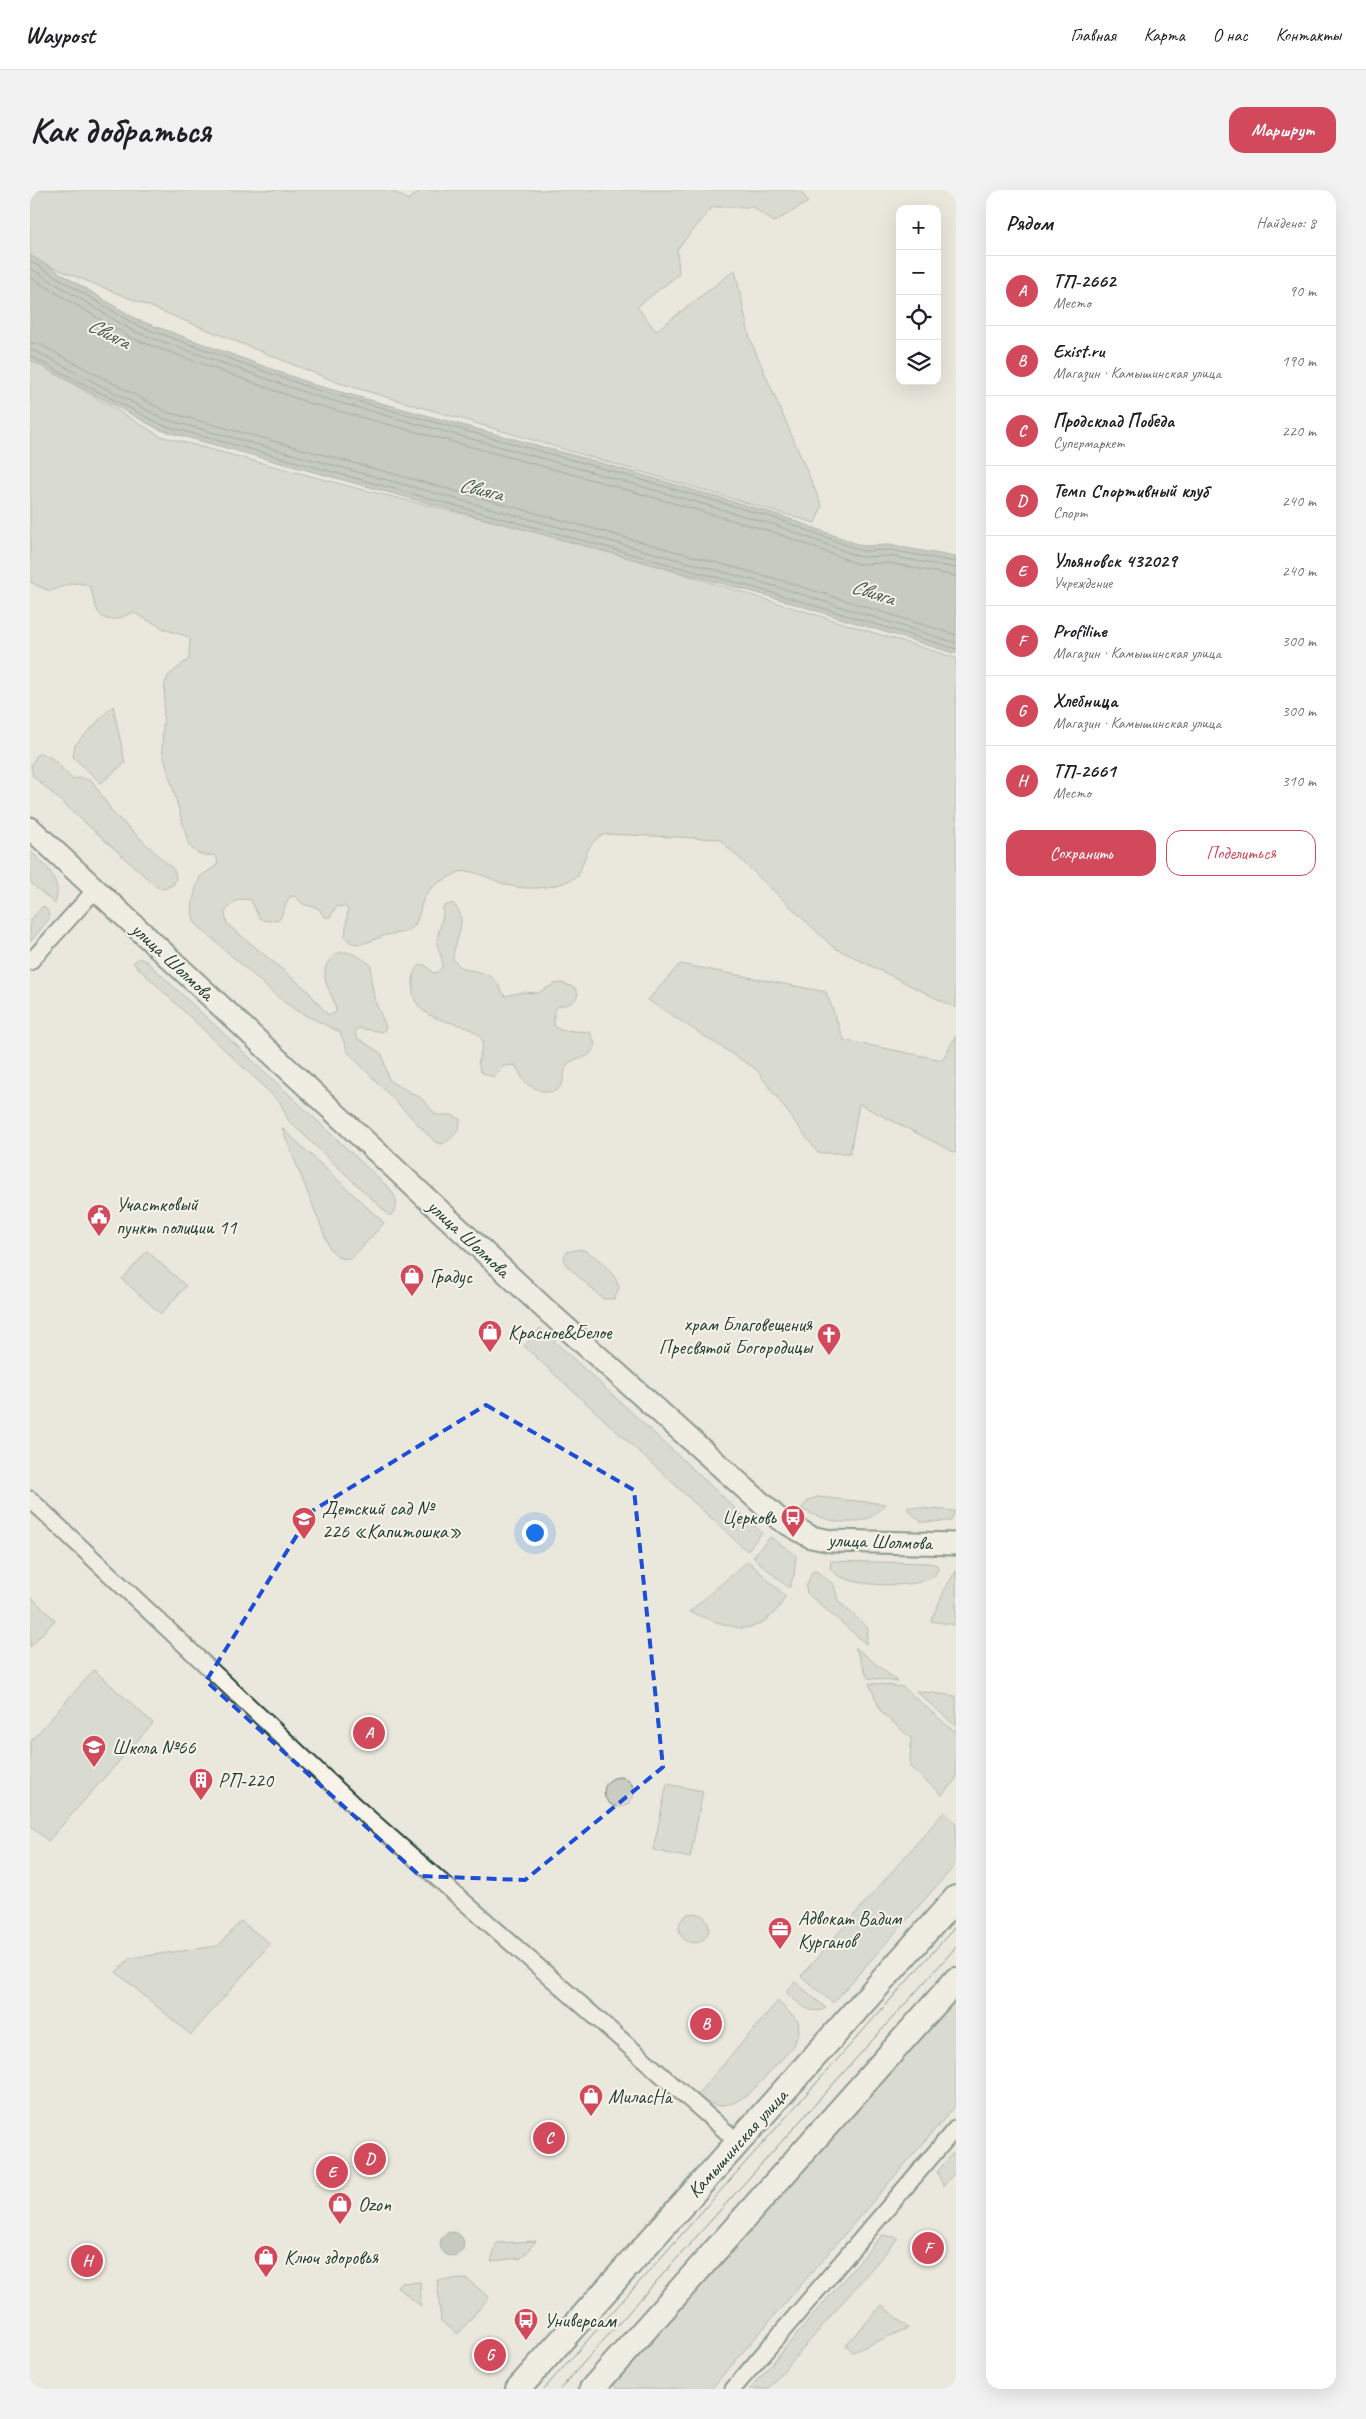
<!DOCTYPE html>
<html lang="ru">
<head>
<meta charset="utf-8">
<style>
	body { margin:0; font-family:Caveat,sans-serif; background:#f2f2f2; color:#202124 }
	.controls { position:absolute; right:15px; top:15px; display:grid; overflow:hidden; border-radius:10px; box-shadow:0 5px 20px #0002 }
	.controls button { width:45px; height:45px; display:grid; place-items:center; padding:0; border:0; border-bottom:1px solid #e0e0e0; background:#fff; color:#202124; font:25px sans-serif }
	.you { position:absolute; left:504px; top:1342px; width:18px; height:18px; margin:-12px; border:4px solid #fff; border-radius:50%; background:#1a73e8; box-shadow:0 0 0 8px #1a73e833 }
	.badge { display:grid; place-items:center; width:32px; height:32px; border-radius:50%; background:#d1495b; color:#fff; font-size:16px; font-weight:700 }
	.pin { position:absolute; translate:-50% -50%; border:2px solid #fff; box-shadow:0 1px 5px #0006 }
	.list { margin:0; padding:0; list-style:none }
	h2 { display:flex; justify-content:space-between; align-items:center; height:65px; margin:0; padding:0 20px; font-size:21px }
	h2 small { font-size:16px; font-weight:400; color:#757577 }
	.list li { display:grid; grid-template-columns:32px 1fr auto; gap:15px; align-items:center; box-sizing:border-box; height:70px; padding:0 20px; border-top:1px solid #e0e0e0 }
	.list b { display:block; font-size:19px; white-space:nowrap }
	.list p { margin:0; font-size:16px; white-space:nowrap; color:#757577 }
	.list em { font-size:16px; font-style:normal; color:#757577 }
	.actions { display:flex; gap:10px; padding:15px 20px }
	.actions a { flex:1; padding:11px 0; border:1px solid #d1495b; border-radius:15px; text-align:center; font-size:18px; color:#d1495b }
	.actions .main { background:#d1495b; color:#fff }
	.icon { flex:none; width:28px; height:28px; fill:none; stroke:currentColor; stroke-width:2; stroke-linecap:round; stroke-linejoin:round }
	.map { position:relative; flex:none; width:926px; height:2199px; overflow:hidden; border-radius:15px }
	header { display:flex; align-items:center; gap:30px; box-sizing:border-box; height:70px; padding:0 25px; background:#fff; border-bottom:1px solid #e0e0e0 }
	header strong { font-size:24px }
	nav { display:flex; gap:28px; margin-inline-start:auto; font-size:18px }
	.intro { display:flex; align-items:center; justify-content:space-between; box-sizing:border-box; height:120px; padding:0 30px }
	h1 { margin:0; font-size:35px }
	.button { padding:12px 22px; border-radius:15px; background:#d1495b; color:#fff; font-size:18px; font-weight:700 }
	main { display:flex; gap:30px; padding:0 30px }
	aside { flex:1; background:#fff; border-radius:15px; box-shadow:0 5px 20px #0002 }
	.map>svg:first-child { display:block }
	.green { fill:#c8ccc1; stroke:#74847a }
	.water { fill:#9ca69c; stroke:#6a7c72 }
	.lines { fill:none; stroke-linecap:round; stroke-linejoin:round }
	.shore { stroke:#51675e; stroke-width:1 }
	.street-casing { stroke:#1f3d34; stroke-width:19 }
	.secondary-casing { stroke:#1f3d34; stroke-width:25 }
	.primary-casing { stroke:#1f3d34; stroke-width:28 }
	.street { stroke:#f7f3e8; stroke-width:15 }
	.secondary { stroke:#f7f3e8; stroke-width:21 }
	.primary { stroke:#f7f3e8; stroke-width:24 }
	.tram { stroke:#1f3d34; stroke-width:1 }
	.marked { fill:none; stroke:#1d4ed8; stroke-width:4; stroke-dasharray:10 6; stroke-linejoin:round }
	.labels { text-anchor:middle; stroke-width:4; stroke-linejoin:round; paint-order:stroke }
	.street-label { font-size:20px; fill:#1f3d34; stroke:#f7f3e8 }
	.poi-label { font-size:20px; fill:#1f3d34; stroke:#f7f3e8; text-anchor:start }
	.water-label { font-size:21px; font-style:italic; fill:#445c53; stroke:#f7f3e8 }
</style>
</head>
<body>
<header>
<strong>Waypost</strong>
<nav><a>Главная</a><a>Карта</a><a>О нас</a><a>Контакты</a></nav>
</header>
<div class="intro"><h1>Как добраться</h1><a class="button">Маршрут</a></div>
<main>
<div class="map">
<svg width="926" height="2199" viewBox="0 0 926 2199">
	<rect width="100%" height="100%" fill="#eae8dd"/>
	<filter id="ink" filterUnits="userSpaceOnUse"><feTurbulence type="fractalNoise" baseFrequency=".02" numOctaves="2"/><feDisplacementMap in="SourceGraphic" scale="10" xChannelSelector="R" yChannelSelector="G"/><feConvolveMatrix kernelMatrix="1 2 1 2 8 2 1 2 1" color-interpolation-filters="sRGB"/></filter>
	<g filter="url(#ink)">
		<g class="green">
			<polygon points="0,0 361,0 378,10 392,0 770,0 778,12 744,32 723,17 683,17 647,59 649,84 607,117 626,141 705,80 720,149 792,316 785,333 309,193 0,68"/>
			<path d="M0,168L130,246L326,298L549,352L926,468V818L803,757L689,649L576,644C557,650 555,669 548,686C529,697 508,700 486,697C468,695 441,674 425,684C414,690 397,697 393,710C390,718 389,728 385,735C378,744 366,743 357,745C344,748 326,762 315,747L318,720L314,716L306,717L300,727H295L288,718L273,714L266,707L262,706L258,709L250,729L237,731L229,728L221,710C209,707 200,712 195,723L197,734L277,800L297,824L301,825L306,822C305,810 299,802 296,792C291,776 303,758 320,763C328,765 334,770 341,775V791L345,811L356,837L353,842L328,838L325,842L326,847L352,864L358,887L361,892L391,908L406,925H422L430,929C431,940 421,950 412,954L405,952L318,862L310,842L267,821L249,808L166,734C158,722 165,700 170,687L187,675L188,670L184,665C173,666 167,665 159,655L132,560L135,494L138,486L159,469L160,449L156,446L137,440L104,423C97,423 93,428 86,429C65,434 65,409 60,397C45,388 33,398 19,401L0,392Z"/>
			<polygon points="83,516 95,573 71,593 43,567 45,555"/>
			<polygon points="11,563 23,569 42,589 52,588 62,591 83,623 144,680 146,687 144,694 134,699 127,697 3,586 1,575 7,565"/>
			<path d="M0,661C16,675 33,691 25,714L0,692Z"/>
			<path d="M422,713C441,727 424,750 423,768C431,784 448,778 461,787C468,792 470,800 475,806L493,802L508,803L524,794L532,793L545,798L548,804C544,815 538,814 528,816L524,822V835L530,840L560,842L565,854C559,873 550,864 539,873C532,879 536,890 530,897C523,907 502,899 495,892C491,887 489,881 485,875L474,876L463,887L451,882C445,871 452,864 453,852C441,822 369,844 385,780L390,775H395L403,783C407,783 410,781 412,776C414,770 408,760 407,753C407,741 414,730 413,717Z"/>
			<polygon points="13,716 18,721 19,729 0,752 0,731"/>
			<path d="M108,768L116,771L359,998C367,1008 370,1016 360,1026L258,930L250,912L103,773Z"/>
			<polygon points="650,774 796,802 814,850 912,870 926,846 926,963 829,914 820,963 788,963 726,879 618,810"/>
			<polygon points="252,938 354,1033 321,1069 310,1068 300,1059"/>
			<path d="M551,1059C566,1065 585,1082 589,1098L584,1109H573L535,1074L534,1068L537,1062Z"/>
			<polygon points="117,1061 156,1096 131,1124 92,1089"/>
			<polygon points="510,1138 732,1343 717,1361 494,1156"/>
			<path d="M787,1307L856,1314C832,1342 801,1333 771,1319L779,1310Z"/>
			<polygon points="879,1317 925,1321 921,1331 891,1332 877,1319"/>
			<polygon points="740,1347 766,1365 764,1385 759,1398 723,1367"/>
			<path d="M718,1371L755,1406C749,1422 730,1439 711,1438C694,1436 675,1427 659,1422Z"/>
			<path d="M801,1371L899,1373L907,1375L908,1379L904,1387C898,1389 891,1392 885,1393C866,1397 810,1396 800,1378Z"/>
			<polygon points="786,1381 804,1395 808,1411 838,1438 836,1454 777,1403 776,1397 782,1382"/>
			<polygon points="926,1381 926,1435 901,1431 915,1399"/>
			<polygon points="2,1408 25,1430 0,1457 0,1410"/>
			<polygon points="825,1457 868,1492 838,1488"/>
			<polygon points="64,1480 123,1533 18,1651 0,1635 0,1552"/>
			<polygon points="839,1493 873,1497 922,1540 926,1540 926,1589 912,1605 880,1577 881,1548 851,1522"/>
			<polygon points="886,1501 926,1506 926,1536"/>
			<circle cx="589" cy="1602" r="15"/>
			<polygon points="637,1594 673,1601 660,1668 623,1660"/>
			<polygon points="914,1622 926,1633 926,1674 803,1813 771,1786"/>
			<circle cx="664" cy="1738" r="15"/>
			<polygon points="211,1731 240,1754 161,1845 86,1782 100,1768 188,1756"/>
			<path d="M765,1792L796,1818C780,1827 768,1812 756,1802Z"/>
			<polygon points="926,1806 926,1915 681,2199 588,2199 580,2192"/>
			<polygon points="748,1811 768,1831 769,1841 764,1856 718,1905 703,1913 688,1916 678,1913 667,1905"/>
			<polygon points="923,1963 926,1966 926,1981 913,1996 907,1982"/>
			<polygon points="852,2045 868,2048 738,2199 720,2199"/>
			<polygon points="506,2051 492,2068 461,2071 467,2053"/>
			<polygon points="437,2089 459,2107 428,2144 411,2131 407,2090"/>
			<polygon points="390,2092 391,2116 367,2097 370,2093"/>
			<polygon points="852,2115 878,2138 823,2162 816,2155"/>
		</g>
		<g class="water">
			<polygon points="0,65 108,130 285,195 561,270 749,325 833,356 860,355 926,367 926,464 745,408 130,240 0,170"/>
			<circle cx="422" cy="2054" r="12"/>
		</g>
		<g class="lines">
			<g class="shore">
				<polyline points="0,71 106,135 284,199 560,275 748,329 832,361 860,360 926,372"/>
				<polyline points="0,78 103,141 282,205 558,281 745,335 830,367 859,366 926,378"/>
				<polyline points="0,87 101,148 279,213 556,288 743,342 828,374 859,373 926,386"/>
				<polyline points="0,153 11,155 137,222 750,390 926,445"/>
				<polyline points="0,160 7,162 134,229 748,397 926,453"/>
				<polyline points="0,166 132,235 747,404 926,459"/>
			</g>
			<defs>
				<g id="street">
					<polyline points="0,772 66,699"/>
					<polyline points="0,1309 325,1616 708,1952"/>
					<polyline points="703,2199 926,1938"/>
				</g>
				<polyline id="secondary" points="0,638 513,1117 749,1329 781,1347 801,1351 926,1354"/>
				<g id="primary">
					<polyline points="488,2199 926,1708"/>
					<polyline points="562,2199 926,1790"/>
				</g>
			</defs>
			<use href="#street" class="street-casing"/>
			<use href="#secondary" class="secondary-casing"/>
			<use href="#primary" class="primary-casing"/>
			<use href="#street" class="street"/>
			<use href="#secondary" class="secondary"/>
			<use href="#primary" class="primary"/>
			<g class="tram">
				<polyline points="514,2199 926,1736"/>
				<polyline points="530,2199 926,1757"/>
			</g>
		</g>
	</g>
	<path d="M0 0H926V2199H0ZM456,1215L604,1300L633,1577L495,1690L390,1686L176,1491L282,1321Z" fill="#eae8dd" fill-opacity=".55" fill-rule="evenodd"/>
	<path class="marked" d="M456,1215L604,1300L633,1577L495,1690L390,1686L176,1491L282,1321Z"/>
	<defs>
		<symbol id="civic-pin" viewBox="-11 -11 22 30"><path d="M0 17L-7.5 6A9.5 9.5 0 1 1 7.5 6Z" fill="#d1495b" stroke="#f7f3e8"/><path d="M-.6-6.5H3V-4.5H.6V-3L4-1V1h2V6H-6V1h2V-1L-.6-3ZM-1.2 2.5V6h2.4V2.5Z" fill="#fff"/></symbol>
		<symbol id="shop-pin" viewBox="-11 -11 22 30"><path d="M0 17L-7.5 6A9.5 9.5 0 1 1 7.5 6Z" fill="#d1495b" stroke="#f7f3e8"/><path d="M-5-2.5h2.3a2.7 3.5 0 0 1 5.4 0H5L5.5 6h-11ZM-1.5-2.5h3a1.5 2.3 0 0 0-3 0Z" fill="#fff"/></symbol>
		<symbol id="church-pin" viewBox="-11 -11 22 30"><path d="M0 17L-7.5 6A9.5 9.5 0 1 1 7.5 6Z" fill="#d1495b" stroke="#f7f3e8"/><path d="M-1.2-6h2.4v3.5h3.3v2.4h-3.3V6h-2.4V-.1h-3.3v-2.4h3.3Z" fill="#fff"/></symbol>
		<symbol id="bus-pin" viewBox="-11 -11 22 30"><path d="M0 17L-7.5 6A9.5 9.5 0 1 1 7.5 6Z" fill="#d1495b" stroke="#f7f3e8"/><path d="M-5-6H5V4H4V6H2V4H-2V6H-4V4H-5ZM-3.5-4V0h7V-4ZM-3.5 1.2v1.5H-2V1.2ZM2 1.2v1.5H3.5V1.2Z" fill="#fff"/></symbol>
		<symbol id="school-pin" viewBox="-11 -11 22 30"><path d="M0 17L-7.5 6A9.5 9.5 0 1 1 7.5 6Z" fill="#d1495b" stroke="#f7f3e8"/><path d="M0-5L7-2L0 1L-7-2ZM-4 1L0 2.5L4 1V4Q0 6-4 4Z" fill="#fff"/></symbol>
		<symbol id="building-pin" viewBox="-11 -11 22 30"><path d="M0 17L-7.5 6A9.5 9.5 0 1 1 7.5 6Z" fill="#d1495b" stroke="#f7f3e8"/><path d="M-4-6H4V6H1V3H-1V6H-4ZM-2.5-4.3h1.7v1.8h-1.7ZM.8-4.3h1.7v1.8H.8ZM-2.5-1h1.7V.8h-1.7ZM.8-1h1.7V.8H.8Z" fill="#fff"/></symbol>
		<symbol id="office-pin" viewBox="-11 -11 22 30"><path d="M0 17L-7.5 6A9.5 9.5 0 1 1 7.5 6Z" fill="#d1495b" stroke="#f7f3e8"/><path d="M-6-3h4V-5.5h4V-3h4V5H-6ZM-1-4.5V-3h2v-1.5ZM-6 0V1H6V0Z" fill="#fff"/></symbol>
	</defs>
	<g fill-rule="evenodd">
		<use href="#civic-pin" x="55" y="1012" width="28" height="38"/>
		<use href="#shop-pin" x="368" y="1072" width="28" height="38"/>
		<use href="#shop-pin" x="446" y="1128" width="28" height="38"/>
		<use href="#church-pin" x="785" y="1131" width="28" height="38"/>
		<use href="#bus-pin" x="749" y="1313" width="28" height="38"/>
		<use href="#school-pin" x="260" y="1315" width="28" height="38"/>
		<use href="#school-pin" x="50" y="1543" width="28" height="38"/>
		<use href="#building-pin" x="157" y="1576" width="28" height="38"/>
		<use href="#office-pin" x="736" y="1725" width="28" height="38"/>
		<use href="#shop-pin" x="547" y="1892" width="28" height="38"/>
		<use href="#shop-pin" x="296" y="2000" width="28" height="38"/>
		<use href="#shop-pin" x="222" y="2053" width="28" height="38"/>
		<use href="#bus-pin" x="482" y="2116" width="28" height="38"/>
	</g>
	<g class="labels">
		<g class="street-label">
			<text transform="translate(143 771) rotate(43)" y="7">улица Шолмова</text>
			<text transform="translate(439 1048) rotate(43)" y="7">улица Шолмова</text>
			<text transform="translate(850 1351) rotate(2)" y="7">улица Шолмова</text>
			<text transform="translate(707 1953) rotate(-48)" y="7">Камышинская улица</text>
		</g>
		<g class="poi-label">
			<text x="86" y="1021">Участковый<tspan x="86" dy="23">пункт полиции 11</tspan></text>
			<text x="400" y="1093">Градус</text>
			<text x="782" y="1141" text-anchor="end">храм Благовещения<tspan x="782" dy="23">Пресвятой Богородицы</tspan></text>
			<text x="478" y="1149">Красное&amp;Белое</text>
			<text x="292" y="1325">Детский сад №<tspan x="292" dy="23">226 «Капитошка»</tspan></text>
			<text x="746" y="1334" text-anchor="end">Церковь</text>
			<text x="82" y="1564">Школа №66</text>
			<text x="188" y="1597">РП-220</text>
			<text x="768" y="1735">Адвокат Вадим<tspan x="768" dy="23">Курганов</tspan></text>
			<text x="578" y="1913">МиласНа</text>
			<text x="328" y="2021">Ozon</text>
			<text x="254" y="2074">Ключ здоровья</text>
			<text x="514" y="2137">Универсам</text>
		</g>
		<g class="water-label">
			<text transform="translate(79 143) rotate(27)" y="7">Свияга</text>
			<text transform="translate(451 299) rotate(14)" y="7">Свияга</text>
			<text transform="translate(843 402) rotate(18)" y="7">Свияга</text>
		</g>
	</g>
</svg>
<div class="controls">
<button>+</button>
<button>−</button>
<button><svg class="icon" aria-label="locate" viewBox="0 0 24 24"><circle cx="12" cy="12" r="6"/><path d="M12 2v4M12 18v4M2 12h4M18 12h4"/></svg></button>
<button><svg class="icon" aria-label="layers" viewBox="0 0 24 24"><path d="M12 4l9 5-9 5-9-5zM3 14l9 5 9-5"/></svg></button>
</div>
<div class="you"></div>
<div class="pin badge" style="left:339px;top:1543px">A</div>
<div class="pin badge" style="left:676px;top:1834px">B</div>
<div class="pin badge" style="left:519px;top:1948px">C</div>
<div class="pin badge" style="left:340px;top:1969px">D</div>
<div class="pin badge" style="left:302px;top:1982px">E</div>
<div class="pin badge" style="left:898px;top:2058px">F</div>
<div class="pin badge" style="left:460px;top:2165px">G</div>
<div class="pin badge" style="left:57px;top:2071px">H</div>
</div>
<aside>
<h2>Рядом<small>Найдено: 8</small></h2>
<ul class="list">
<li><span class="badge">A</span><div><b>ТП-2662</b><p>Место</p></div><em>90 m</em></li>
<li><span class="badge">B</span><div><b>Exist.ru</b><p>Магазин · Камышинская улица</p></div><em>190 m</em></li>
<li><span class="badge">C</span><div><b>Продсклад Победа</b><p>Супермаркет</p></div><em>220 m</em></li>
<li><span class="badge">D</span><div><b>Темп Спортивный клуб</b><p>Спорт</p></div><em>240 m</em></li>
<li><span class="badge">E</span><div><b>Ульяновск 432029</b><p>Учреждение</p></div><em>240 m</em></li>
<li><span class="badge">F</span><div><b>Profiline</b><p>Магазин · Камышинская улица</p></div><em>300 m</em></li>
<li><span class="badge">G</span><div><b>Хлебница</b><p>Магазин · Камышинская улица</p></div><em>300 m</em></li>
<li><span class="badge">H</span><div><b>ТП-2661</b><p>Место</p></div><em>310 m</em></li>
</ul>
<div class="actions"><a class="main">Сохранить</a><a>Поделиться</a></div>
</aside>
</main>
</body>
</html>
